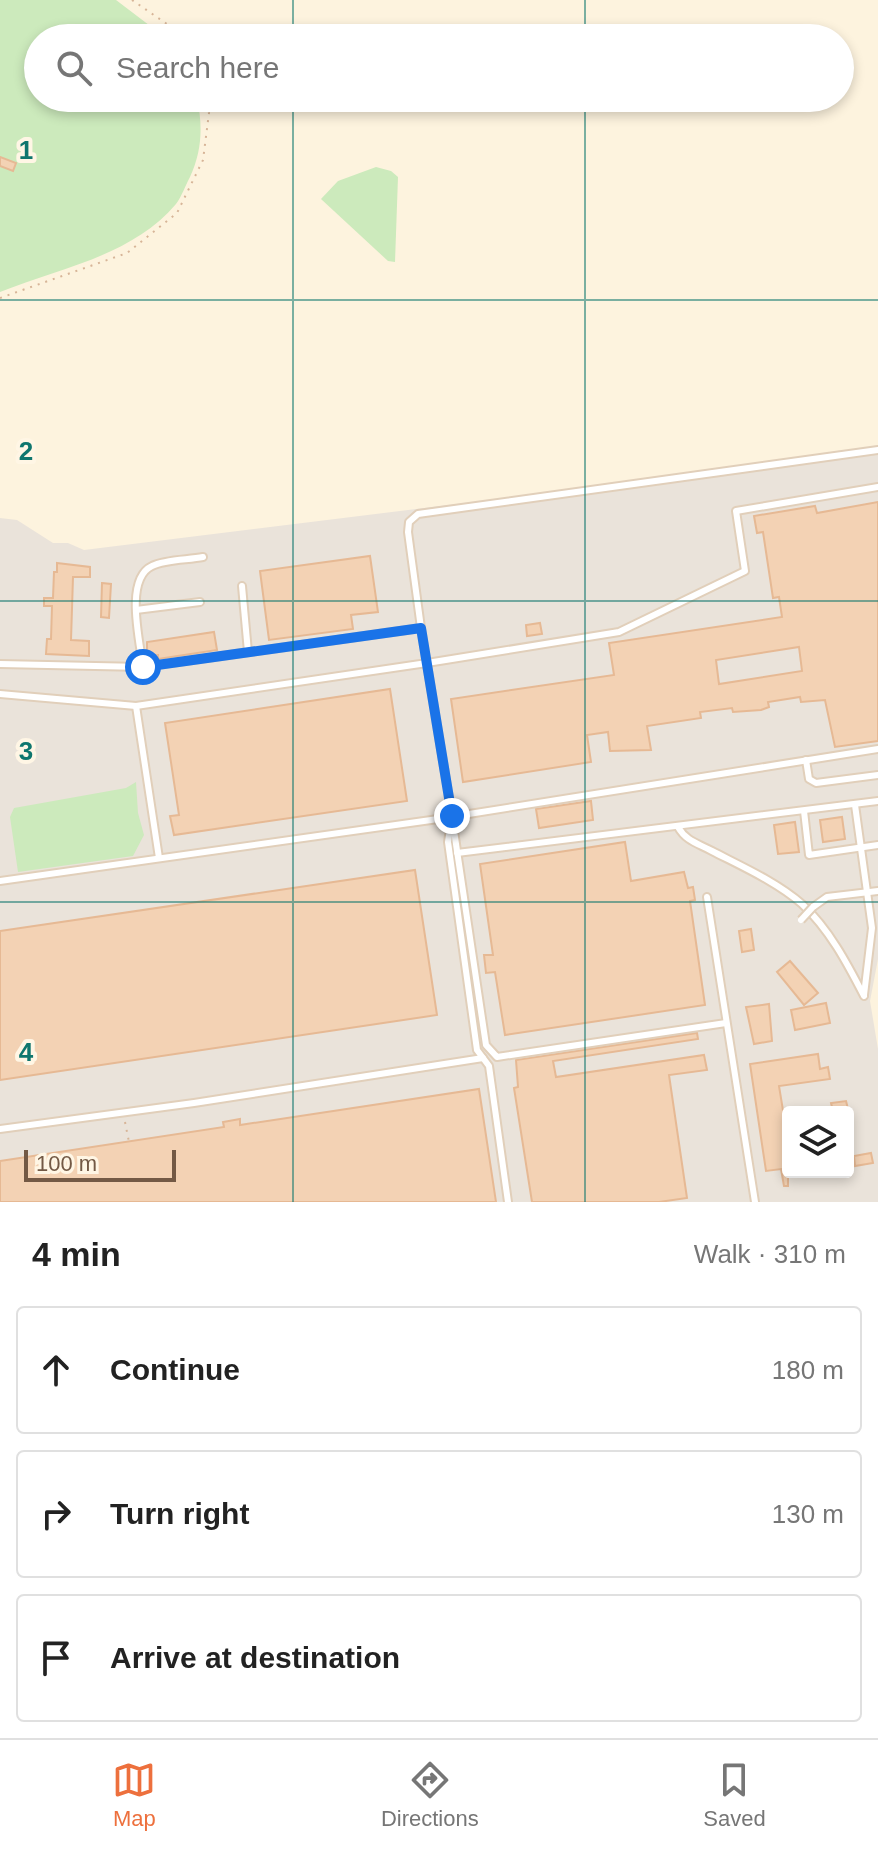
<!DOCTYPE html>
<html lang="en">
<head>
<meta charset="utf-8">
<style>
	body { margin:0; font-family:Arial,sans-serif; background:#f2f2f2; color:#222 }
	.controls { position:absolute; right:24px; bottom:24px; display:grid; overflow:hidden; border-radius:8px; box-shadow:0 4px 12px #0003 }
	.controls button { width:72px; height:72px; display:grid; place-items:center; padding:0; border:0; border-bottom:2px solid #e0e0e0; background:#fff; color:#222; font:40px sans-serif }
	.scale { position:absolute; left:24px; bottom:20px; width:152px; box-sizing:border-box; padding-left:8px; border:4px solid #735945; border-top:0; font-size:22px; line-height:28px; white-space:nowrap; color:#735945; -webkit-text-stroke:6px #fff6e5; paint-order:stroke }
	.stop { position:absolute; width:24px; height:24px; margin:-18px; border:6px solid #1a73e8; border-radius:50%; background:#fff }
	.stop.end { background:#1a73e8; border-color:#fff; box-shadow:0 2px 8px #0008 }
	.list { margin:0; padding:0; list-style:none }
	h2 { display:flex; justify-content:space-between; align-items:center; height:104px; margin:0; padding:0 32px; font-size:34px }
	h2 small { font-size:26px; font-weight:400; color:#767676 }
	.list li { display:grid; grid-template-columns:52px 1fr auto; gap:24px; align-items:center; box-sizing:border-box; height:128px; margin:0 16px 16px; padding:0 16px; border:2px solid #e0e0e0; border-radius:8px }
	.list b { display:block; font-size:30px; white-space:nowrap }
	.list em { font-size:26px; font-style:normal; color:#767676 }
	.icon { flex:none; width:44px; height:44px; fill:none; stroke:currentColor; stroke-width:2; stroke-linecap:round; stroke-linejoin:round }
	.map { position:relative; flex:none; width:878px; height:1202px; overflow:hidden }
	.search { position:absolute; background:#fff; box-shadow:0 4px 12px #0003; left:24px; right:24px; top:24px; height:88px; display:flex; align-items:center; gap:20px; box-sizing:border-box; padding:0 28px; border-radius:44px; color:#767676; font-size:30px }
	.sheet { height:536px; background:#fff }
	nav { display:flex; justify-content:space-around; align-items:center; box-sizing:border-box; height:112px; border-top:2px solid #e0e0e0; background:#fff; font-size:22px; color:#767676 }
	nav a { display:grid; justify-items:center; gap:4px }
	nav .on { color:#ed703d }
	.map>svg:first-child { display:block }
	.industrial { fill:#eae3da; fill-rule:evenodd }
	.green { fill:#cceabc }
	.building { fill:#f3d2b4; stroke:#e6b994; stroke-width:2; fill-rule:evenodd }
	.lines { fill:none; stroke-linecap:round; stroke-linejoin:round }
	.lane-casing { stroke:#e1cfba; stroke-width:10 }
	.path { stroke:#d7b598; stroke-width:2; stroke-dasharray:2 6; stroke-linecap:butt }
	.lane { stroke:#fff; stroke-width:6 }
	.lane-bridge-casing { stroke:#e1cfba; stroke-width:10; stroke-linecap:butt }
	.lane-bridge { stroke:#fff; stroke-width:6 }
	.route { stroke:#1a73e8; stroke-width:10 }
	.grid { fill:none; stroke:#0f766e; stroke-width:2; stroke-opacity:0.55 }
	.grid-label { font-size:26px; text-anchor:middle; font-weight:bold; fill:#0f766e; stroke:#fff6e5; stroke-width:8; stroke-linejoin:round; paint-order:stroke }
</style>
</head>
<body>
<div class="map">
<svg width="878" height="1202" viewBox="0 0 878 1202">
	<rect width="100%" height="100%" fill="#fdf3de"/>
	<path class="industrial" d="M878,452V959L870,1001L878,1049V1202H0V518L17,520L53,543H68L84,550ZM788,1112H848V1172H788Z"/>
	<g class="green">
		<path d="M0,0H116L166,38H38V98H197C203,126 202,151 190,177C185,186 182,196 176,204C132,256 60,268 0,292Z"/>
		<polygon points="376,167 391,171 398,177 395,262 388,261 321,199 338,181"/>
		<polygon points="136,782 138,813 144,835 133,856 18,872 10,817 14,808 126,788"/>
	</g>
	<g class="building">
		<polygon points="0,157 16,163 13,171 0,166"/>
		<path d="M878,502V741L835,747L825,700L801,702L800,697L768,702L769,707L761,710L733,712L732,708L700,712L701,718L647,726L651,750L610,751L608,732L587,735L591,762L463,782L451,699L614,675L609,643L782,617L779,597L773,598L763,532L757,533L754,516L815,506L817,513ZM799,647L802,671L719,684L716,660Z"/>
		<polygon points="370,556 378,612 351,615 353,629 269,640 260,571"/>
		<polygon points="57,563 90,567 90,577 73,577 71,640 89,641 89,656 46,654 47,639 51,639 52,606 44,606 44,598 53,598 54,572 57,572"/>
		<polygon points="102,583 111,584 109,618 101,617"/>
		<polygon points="540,623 542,634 527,636 526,625"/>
		<polygon points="214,632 217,650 158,659 158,655 147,656 147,642"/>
		<polygon points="390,689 407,801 174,835 170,816 179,815 165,723"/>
		<polygon points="591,801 593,820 539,828 536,809"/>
		<polygon points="842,817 845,839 823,842 820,820"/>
		<polygon points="795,822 799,852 778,854 774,825"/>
		<polygon points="625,842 631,881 684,872 688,888 693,887 695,900 690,901 705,1005 505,1035 495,972 486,973 484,955 493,955 480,864"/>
		<polygon points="415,870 437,1015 0,1080 0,931"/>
		<polygon points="751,929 754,950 742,952 739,931"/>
		<polygon points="790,961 818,993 804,1005 777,972"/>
		<polygon points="826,1003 830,1023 795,1030 791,1010"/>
		<polygon points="769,1004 772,1041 754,1044 746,1007"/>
		<polygon points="697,1033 698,1039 553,1061 556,1077 704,1055 707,1070 669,1075 687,1198 659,1202 532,1202 514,1088 518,1087 516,1060"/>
		<polygon points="818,1054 820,1069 828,1067 830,1079 779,1086 788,1141 788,1186 784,1186 781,1169 766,1171 750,1064"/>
		<polygon points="479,1089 496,1202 0,1202 0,1161 224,1127 223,1122 240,1119 240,1125"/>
		<polygon points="846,1101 848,1109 833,1111 831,1103"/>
		<polygon points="871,1153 873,1163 855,1166 854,1156"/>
	</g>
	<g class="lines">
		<defs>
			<g id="lane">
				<polyline points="242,586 248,652"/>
				<polyline points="136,610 200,602"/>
				<polyline points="421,628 408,532 409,522 418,514 878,450"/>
				<polyline points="0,664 143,667 421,628 452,816 448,842 477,1050 489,1066 508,1202"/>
				<path d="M143,667C140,642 124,579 152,566C166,559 188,560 203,557"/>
				<polyline points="0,694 136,706 427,663 619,632 745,571 736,511 878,487"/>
				<polyline points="136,706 159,858"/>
				<polyline points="806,760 809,779 816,783 878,775"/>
				<polyline points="855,805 872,928 864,995"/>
				<polyline points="804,811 809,855 878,845"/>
				<polyline points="453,824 486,1045 497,1057 726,1023"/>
				<path d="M678,827C686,841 697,843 712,851C741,866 777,882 802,904C829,929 847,963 864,996"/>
				<polyline points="457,853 878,801"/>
				<polyline points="0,881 431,820 878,749"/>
				<polyline points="707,897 755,1202"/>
				<polyline points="813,907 827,897 878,891"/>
				<polyline points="0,1129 194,1103 483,1058"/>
			</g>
		</defs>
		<use href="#lane" class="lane-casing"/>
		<g class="path">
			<polyline points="132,0 180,33 182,38"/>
			<path d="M184,38C199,27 208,30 224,38"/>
			<polyline points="0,298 127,253 177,213 203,160 209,113 205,98"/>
			<polyline points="125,1122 129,1142"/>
		</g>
		<use href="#lane" class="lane"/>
		<defs>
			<polyline id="lane-bridge" points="801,920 813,907"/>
		</defs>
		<use href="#lane-bridge" class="lane-bridge-casing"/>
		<use href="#lane-bridge" class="lane-bridge"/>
	</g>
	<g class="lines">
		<polyline class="route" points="143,667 421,628 452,816"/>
	</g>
	<path class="grid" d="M293,0V38M585,0V38M293,98V1202M585,98V1202M0,300H878M0,601H878M0,902H878"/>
	<g class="grid-label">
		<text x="26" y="159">1</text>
		<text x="26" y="460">2</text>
		<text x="26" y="760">3</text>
		<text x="26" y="1061">4</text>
	</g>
</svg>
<div class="controls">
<button><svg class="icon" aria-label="layers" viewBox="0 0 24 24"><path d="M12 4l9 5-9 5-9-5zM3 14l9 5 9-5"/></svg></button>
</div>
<div class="scale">100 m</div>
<div class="stop" style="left:143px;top:667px"></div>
<div class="stop end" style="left:452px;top:816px"></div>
<div class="search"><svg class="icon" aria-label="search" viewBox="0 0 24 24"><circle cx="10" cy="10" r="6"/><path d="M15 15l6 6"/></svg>Search here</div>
</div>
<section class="sheet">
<h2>4 min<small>Walk · 310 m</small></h2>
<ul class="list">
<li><svg class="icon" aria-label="ahead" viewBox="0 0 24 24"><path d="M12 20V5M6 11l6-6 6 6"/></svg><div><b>Continue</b></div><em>180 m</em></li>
<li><svg class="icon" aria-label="right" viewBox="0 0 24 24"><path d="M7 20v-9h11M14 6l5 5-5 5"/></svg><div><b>Turn right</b></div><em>130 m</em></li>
<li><svg class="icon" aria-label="arrive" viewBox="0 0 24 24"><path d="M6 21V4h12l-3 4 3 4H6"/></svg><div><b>Arrive at destination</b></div></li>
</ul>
</section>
<nav>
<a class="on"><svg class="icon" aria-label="map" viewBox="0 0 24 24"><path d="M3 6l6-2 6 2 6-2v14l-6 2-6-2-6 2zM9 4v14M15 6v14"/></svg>Map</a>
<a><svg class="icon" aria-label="directions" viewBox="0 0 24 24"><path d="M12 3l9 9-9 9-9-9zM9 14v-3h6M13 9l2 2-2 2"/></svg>Directions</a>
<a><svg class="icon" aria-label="saved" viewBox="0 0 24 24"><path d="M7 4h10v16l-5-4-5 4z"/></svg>Saved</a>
</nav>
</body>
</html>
